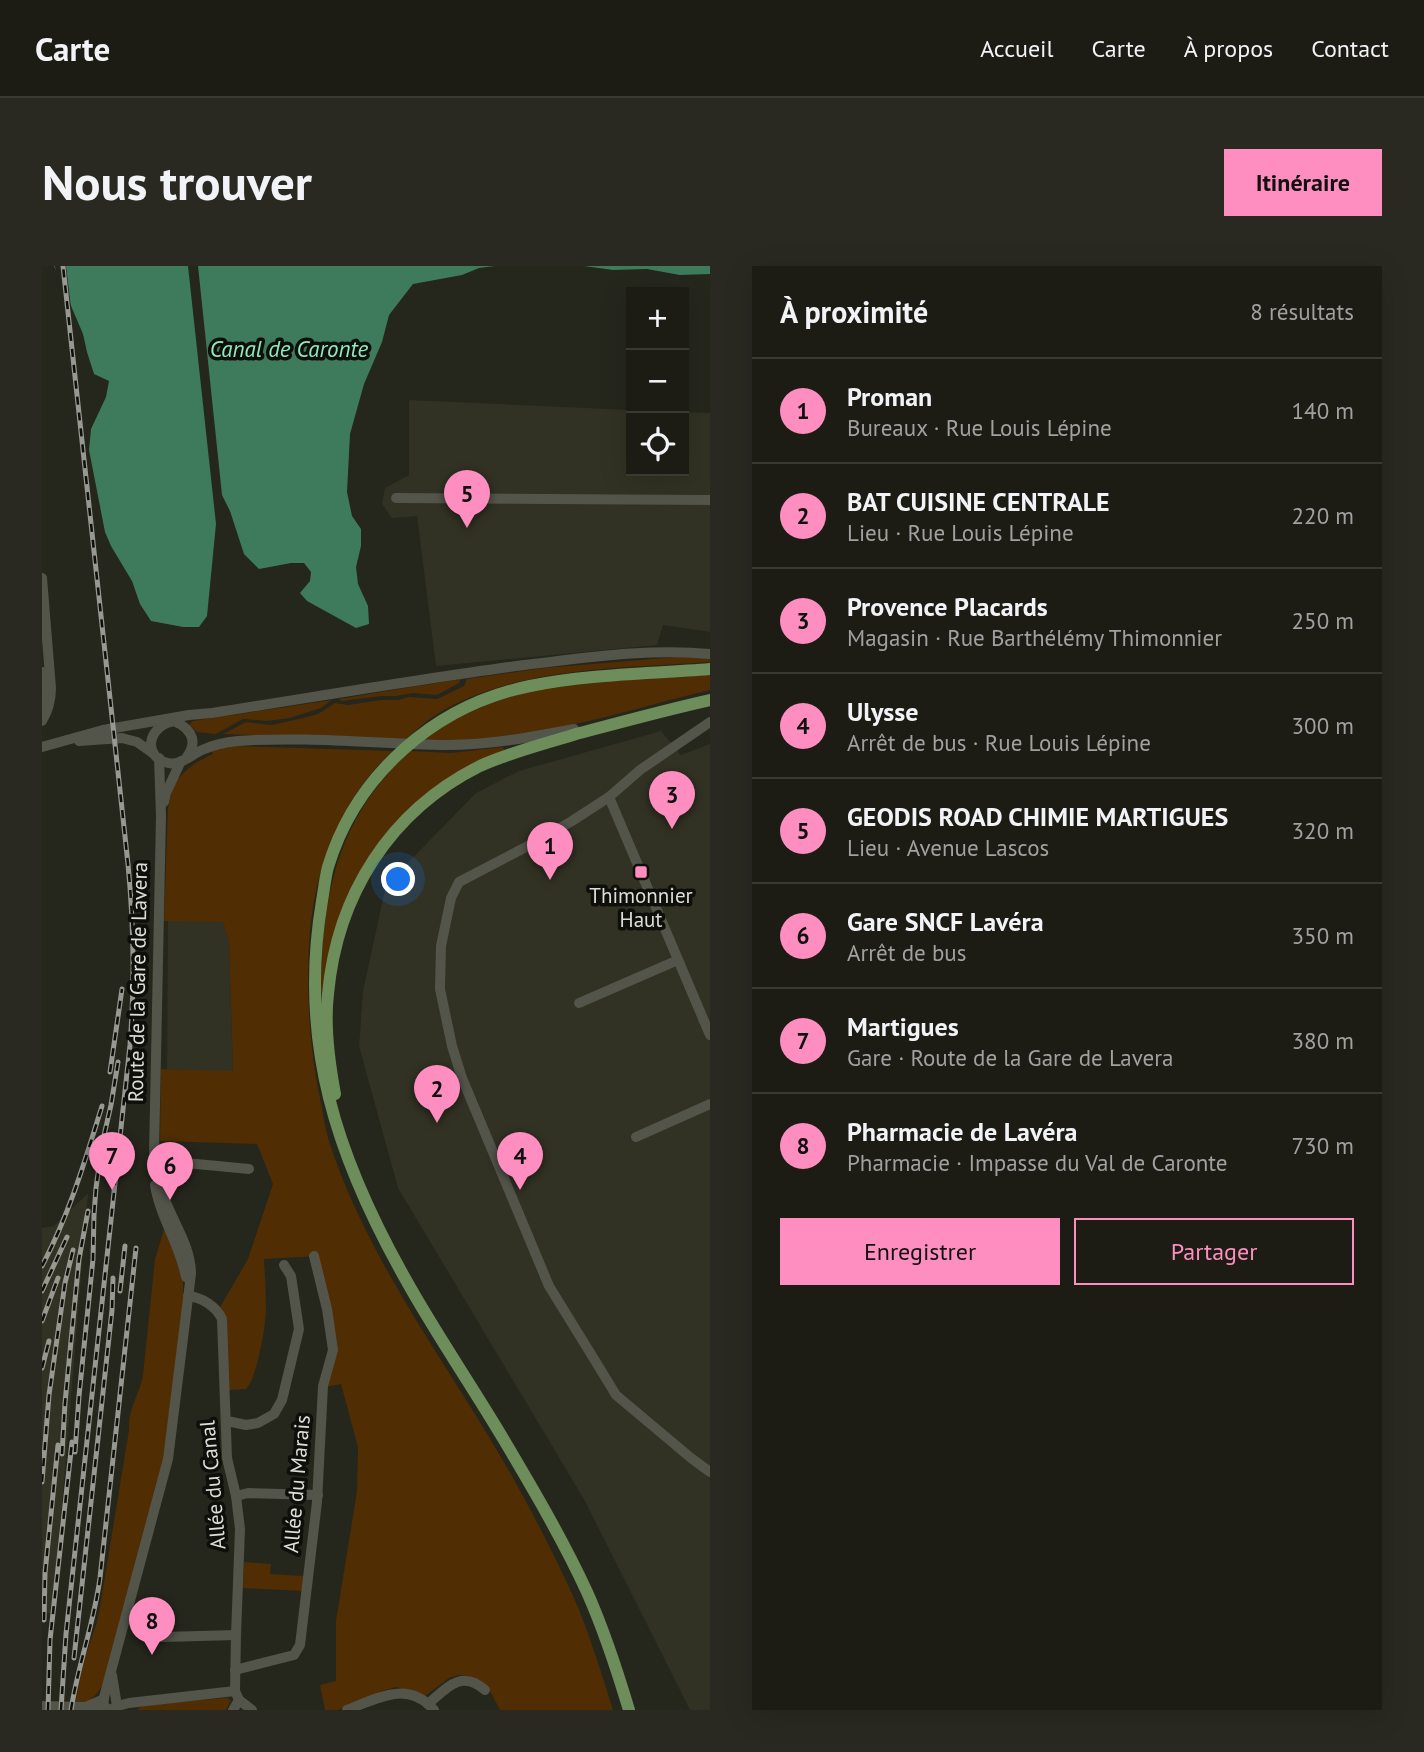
<!DOCTYPE html>
<html lang="fr">
<head>
<meta charset="utf-8">
<style>
	body { margin:0; font-family:"PT Sans",sans-serif; background:#292922; color:#f1f3f6 }
	.controls { position:absolute; right:21px; top:21px; display:grid; overflow:hidden; border-radius:0px; box-shadow:0 7px 28px #0002 }
	.controls button { width:63px; height:63px; display:grid; place-items:center; padding:0; border:0; border-bottom:2px solid #3a3a34; background:#1c1c15; color:#f1f3f6; font:35px sans-serif }
	.you { position:absolute; left:357px; top:614px; width:24px; height:24px; margin:-18px; border:5px solid #fff; border-radius:50%; background:#1a73e8; box-shadow:0 0 0 10px #1a73e833 }
	.badge { display:grid; place-items:center; width:46px; height:46px; border-radius:50%; background:#fd8ebf; color:#111; font-size:23px; font-weight:700 }
	.pin { position:absolute; translate:-50% -58px; filter:drop-shadow(0 2px 4px #0008) }
	.pin::after { content:''; position:absolute; top:37px; width:24px; height:21px; background:inherit; clip-path:polygon(0 0,100% 0,50% 100%) }
	.list { margin:0; padding:0; list-style:none }
	h2 { display:flex; justify-content:space-between; align-items:center; height:91px; margin:0; padding:0 28px; font-size:30px }
	h2 small { font-size:23px; font-weight:400; color:#a0a1a0 }
	.list li { display:grid; grid-template-columns:46px 1fr auto; gap:21px; align-items:center; box-sizing:border-box; height:105px; padding:0 28px; border-top:2px solid #3a3a34 }
	.list b { display:block; font-size:26px; white-space:nowrap }
	.list p { margin:0; font-size:23px; white-space:nowrap; color:#a0a1a0 }
	.list em { font-size:23px; font-style:normal; color:#a0a1a0 }
	.actions { display:flex; gap:14px; padding:21px 28px }
	.actions a { flex:1; padding:16px 0; border:2px solid #fd8ebf; border-radius:0px; text-align:center; font-size:24px; color:#fd8ebf }
	.actions .main { background:#fd8ebf; color:#111 }
	.icon { flex:none; width:38px; height:38px; fill:none; stroke:currentColor; stroke-width:2; stroke-linecap:round; stroke-linejoin:round }
	.map { position:relative; flex:none; width:668px; height:1444px; overflow:hidden; border-radius:0px }
	header { display:flex; align-items:center; gap:42px; box-sizing:border-box; height:98px; padding:0 35px; background:#1c1c15; border-bottom:2px solid #3a3a34 }
	header strong { font-size:33px }
	nav { display:flex; gap:38px; margin-inline-start:auto; font-size:24px }
	.intro { display:flex; align-items:center; justify-content:space-between; box-sizing:border-box; height:168px; padding:0 42px }
	h1 { margin:0; font-size:49px }
	.button { padding:18px 32px; border-radius:0px; background:#fd8ebf; color:#111; font-size:24px; font-weight:700 }
	main { display:flex; gap:42px; padding:0 42px }
	aside { flex:1; background:#1c1c15; border-radius:0px; box-shadow:0 7px 28px #0002 }
	.map>svg:first-child { display:block }
	.built { fill:#313223 }
	.green { fill:#502d03 }
	.water { fill:#3e7b5c }
	.pier { fill:#25261c }
	.lines { fill:none; stroke-linecap:round; stroke-linejoin:round }
	.minor { stroke:#53544a; stroke-width:10 }
	.major { stroke:#6d8d5a; stroke-width:12 }
	.rail-casing { stroke:#979890; stroke-width:5 }
	.rail { stroke:#0e0e0a; stroke-width:2.5; stroke-dasharray:8; stroke-linecap:butt }
	.poi-dot { fill:#fd8ebf; stroke:#0e0e0a; stroke-width:2.5 }
	.labels { text-anchor:middle; stroke-width:7; stroke-linejoin:round; paint-order:stroke }
	.poi-label { font-size:21px; fill:#ddded8; stroke:#0e0e0a }
	.street-label { font-size:21px; fill:#ddded8; stroke:#0e0e0a }
	.water-label { font-size:23px; font-style:italic; fill:#90eabb; stroke:#0e0e0a }
</style>
</head>
<body>
<header>
<strong>Carte</strong>
<nav><a>Accueil</a><a>Carte</a><a>À propos</a><a>Contact</a></nav>
</header>
<div class="intro"><h1>Nous trouver</h1><a class="button">Itinéraire</a></div>
<main>
<div class="map">
<svg width="668" height="1444" viewBox="0 0 668 1444">
	<rect width="100%" height="100%" fill="#25261c"/>
	<g class="built">
		<polygon points="367,134 589,144 589,205 642,205 642,146 668,147 668,366 621,359 615,379 394,400 375,250 350,252 340,238 343,222 367,209"/>
		<polygon points="619,465 639,489 668,478 668,1444 648,1444 543,1235 356,922 317,780 321,725 344,619 434,527 477,505"/>
		<polygon points="126,654 181,655 187,676 191,806 125,803"/>
		<polygon points="46,927 11,1347 0,1347 0,962 12,960"/>
	</g>
	<g class="green">
		<path d="M635,391L668,392V396C583,402 475,401 400,445C386,453 374,464 362,475L181,468L204,456L230,459L257,453L276,448L293,437L306,439L339,434H356L367,431L395,433L422,420L425,413L502,402Z"/>
		<path d="M668,408V424C574,447 480,479 382,474L413,451L476,427L512,421L554,416Z"/>
		<polygon points="419,413 417,417 395,429 371,427 354,430 340,430 300,435 296,433"/>
		<polygon points="290,434 279,442 248,452 225,455 201,453 174,468 155,466 147,458 151,455"/>
		<path d="M194,480L350,485C296,536 271,606 267,679C264,734 268,788 280,842C282,854 284,866 288,878C330,1006 418,1113 481,1230C500,1265 519,1302 535,1339C549,1373 560,1409 571,1444H458L447,1423L427,1410L417,1409L407,1412L383,1430L354,1421L340,1425L296,1444H283L278,1419L294,1415V1355L315,1225L316,1181L299,1118L284,1121L292,1093L276,990L222,993C223,1009 224,1026 224,1043C224,1059 215,1113 204,1123L187,1124L177,1043L206,993L231,918L215,878L118,875L119,803L191,805L187,676L181,656L122,655L126,542L130,523L135,511L137,512C147,500 157,494 171,488L170,484Z"/>
		<path d="M461,481L462,484L391,524L320,603L279,727C280,631 294,553 368,485L409,487Z"/>
		<path d="M123,960L141,1013V1033L124,1187L61,1418C54,1431 48,1436 33,1438L42,1395L55,1356L59,1335L87,1164C86,1142 97,1130 101,1109L113,993Z"/>
		<polygon points="202,1296 229,1298 228,1308 262,1310 260,1325 201,1322"/>
		<polygon points="183,1432 186,1432 189,1435 184,1444 95,1444 101,1439"/>
	</g>
	<g class="water">
		<polygon points="12,0 146,0 174,258 165,350 157,361 141,361 109,355 98,338 90,315 69,280 63,266 47,184 49,163 64,131 67,115 52,108 45,86 41,68"/>
		<polygon points="156,0 453,0 437,2 420,9 371,18 347,49 340,76 322,118 308,168 305,226 310,250 319,263 319,280 314,301 316,318 326,340 327,358 314,362 265,335 258,327 268,315 269,306 262,297 249,297 217,303 202,288 188,245 180,229"/>
		<polygon points="542,0 668,0 668,8 638,9 605,3 571,4"/>
	</g>
	<polygon class="pier" points="13,0 24,0 30,50 15,16"/>
	<g class="lines">
		<g class="minor">
			<polyline points="354,232 668,234"/>
			<path d="M0,312L9,422C9,434 6,445 0,455"/>
			<polyline points="0,406 2,431 0,439"/>
			<path d="M126,453C146,459 159,473 144,492"/>
			<path d="M129,456C105,462 101,491 126,497C138,500 149,489 160,484C171,479 184,476 196,475C265,470 336,478 405,479C448,479 490,471 532,463"/>
			<polyline points="668,456 598,504 567,531 530,555 486,580 417,616 409,632 399,680 398,723 410,780 420,812 507,1020 552,1093 574,1129 649,1192 668,1206"/>
			<polyline points="37,475 80,472 95,476 112,488"/>
			<path d="M0,481L61,464L147,449L170,447C273,431 377,413 482,399C543,392 607,382 668,388"/>
			<polyline points="567,531 668,769"/>
			<polyline points="122,536 124,527 139,495"/>
			<polyline points="537,737 636,694"/>
			<polyline points="594,871 668,838"/>
			<polyline points="113,882 119,884 144,897 207,903"/>
			<polyline points="112,887 119,550 117,492"/>
			<path d="M113,919C118,951 138,979 144,1011"/>
			<path d="M146,1030C159,1031 174,1040 180,1053L185,1192L194,1230L198,1263L194,1369L193,1425L197,1434L210,1444"/>
			<polyline points="185,1155 204,1159 216,1157 232,1148 240,1134 257,1063 249,1010 242,999"/>
			<polyline points="194,1230 206,1227 276,1229"/>
			<polyline points="121,1371 194,1369"/>
			<polyline points="193,1404 252,1389 258,1379 275,1236 281,1120 291,1084 285,1043 272,990"/>
			<polyline points="70,1409 75,1440"/>
			<polyline points="62,1433 43,1441 63,1442"/>
			<path d="M386,1438C405,1422 419,1403 443,1424"/>
			<polyline points="0,1440 43,1441"/>
			<polyline points="69,1444 75,1440 87,1437 193,1425"/>
			<path d="M70,1444L63,1442L61,1435L126,1193L149,1008C149,980 131,957 122,931C117,915 115,898 113,882"/>
			<polyline points="191,1444 197,1434"/>
			<path d="M305,1444C336,1432 366,1414 392,1444"/>
		</g>
		<g class="major">
			<path d="M293,828C287,796 282,761 286,728C295,629 348,545 438,500C469,486 502,478 534,468C579,456 623,444 668,434"/>
			<path d="M587,1444C575,1404 562,1364 545,1326C521,1274 491,1223 462,1174C430,1120 394,1068 364,1014C295,892 256,777 280,635C282,624 283,612 286,601C314,508 394,439 488,420C547,408 608,408 668,403"/>
		</g>
		<defs>
			<g id="rail">
				<polyline points="68,806 80,723"/>
				<path d="M0,1000C27,949 43,895 60,840"/>
				<polyline points="0,1025 25,971"/>
				<polyline points="78,1025 83,980"/>
				<polyline points="0,1055 16,1012"/>
				<polyline points="0,1102 7,1075"/>
				<polyline points="33,1186 37,1130 51,993 52,949 54,922 60,878 69,839 76,796"/>
				<polyline points="20,1188 23,1137 37,993 46,945"/>
				<polyline points="0,1216 7,1129 23,1017 31,984"/>
				<polyline points="2,1354 3,1307 16,1179"/>
				<polyline points="32,1392 70,1044 71,1012"/>
				<polyline points="6,1444 8,1374 30,1176"/>
				<path d="M19,1444L24,1368L88,779C93,717 92,660 86,598L21,0"/>
				<path d="M29,1444C36,1399 52,1357 58,1312L94,982"/>
			</g>
		</defs>
		<use href="#rail" class="rail-casing"/>
		<use href="#rail" class="rail"/>
	</g>
	<rect class="poi-dot" x="592" y="599" width="14" height="14" rx="3.5"/>
	<g class="labels">
		<g class="poi-label">
			<text x="599" y="637">Thimonnier<tspan x="599" dy="24">Haut</tspan></text>
		</g>
		<g class="street-label">
			<text transform="translate(96 716) rotate(-89)" y="7">Route de la Gare de Lavera</text>
			<text transform="translate(255 1218) rotate(-85)" y="7">Allée du Marais</text>
			<text transform="translate(171 1219) rotate(-95)" y="7">Allée du Canal</text>
		</g>
		<g class="water-label">
			<text x="247" y="91">Canal de Caronte</text>
		</g>
	</g>
</svg>
<div class="controls">
<button>+</button>
<button>−</button>
<button><svg class="icon" aria-label="locate" viewBox="0 0 24 24"><circle cx="12" cy="12" r="6"/><path d="M12 2v4M12 18v4M2 12h4M18 12h4"/></svg></button>
</div>
<div class="you"></div>
<div class="pin badge" style="left:508px;top:614px">1</div>
<div class="pin badge" style="left:395px;top:857px">2</div>
<div class="pin badge" style="left:630px;top:563px">3</div>
<div class="pin badge" style="left:478px;top:924px">4</div>
<div class="pin badge" style="left:425px;top:262px">5</div>
<div class="pin badge" style="left:128px;top:934px">6</div>
<div class="pin badge" style="left:70px;top:924px">7</div>
<div class="pin badge" style="left:110px;top:1389px">8</div>
</div>
<aside>
<h2>À proximité<small>8 résultats</small></h2>
<ul class="list">
<li><span class="badge">1</span><div><b>Proman</b><p>Bureaux · Rue Louis Lépine</p></div><em>140 m</em></li>
<li><span class="badge">2</span><div><b>BAT CUISINE CENTRALE</b><p>Lieu · Rue Louis Lépine</p></div><em>220 m</em></li>
<li><span class="badge">3</span><div><b>Provence Placards</b><p>Magasin · Rue Barthélémy Thimonnier</p></div><em>250 m</em></li>
<li><span class="badge">4</span><div><b>Ulysse</b><p>Arrêt de bus · Rue Louis Lépine</p></div><em>300 m</em></li>
<li><span class="badge">5</span><div><b>GEODIS ROAD CHIMIE MARTIGUES</b><p>Lieu · Avenue Lascos</p></div><em>320 m</em></li>
<li><span class="badge">6</span><div><b>Gare SNCF Lavéra</b><p>Arrêt de bus</p></div><em>350 m</em></li>
<li><span class="badge">7</span><div><b>Martigues</b><p>Gare · Route de la Gare de Lavera</p></div><em>380 m</em></li>
<li><span class="badge">8</span><div><b>Pharmacie de Lavéra</b><p>Pharmacie · Impasse du Val de Caronte</p></div><em>730 m</em></li>
</ul>
<div class="actions"><a class="main">Enregistrer</a><a>Partager</a></div>
</aside>
</main>
</body>
</html>
